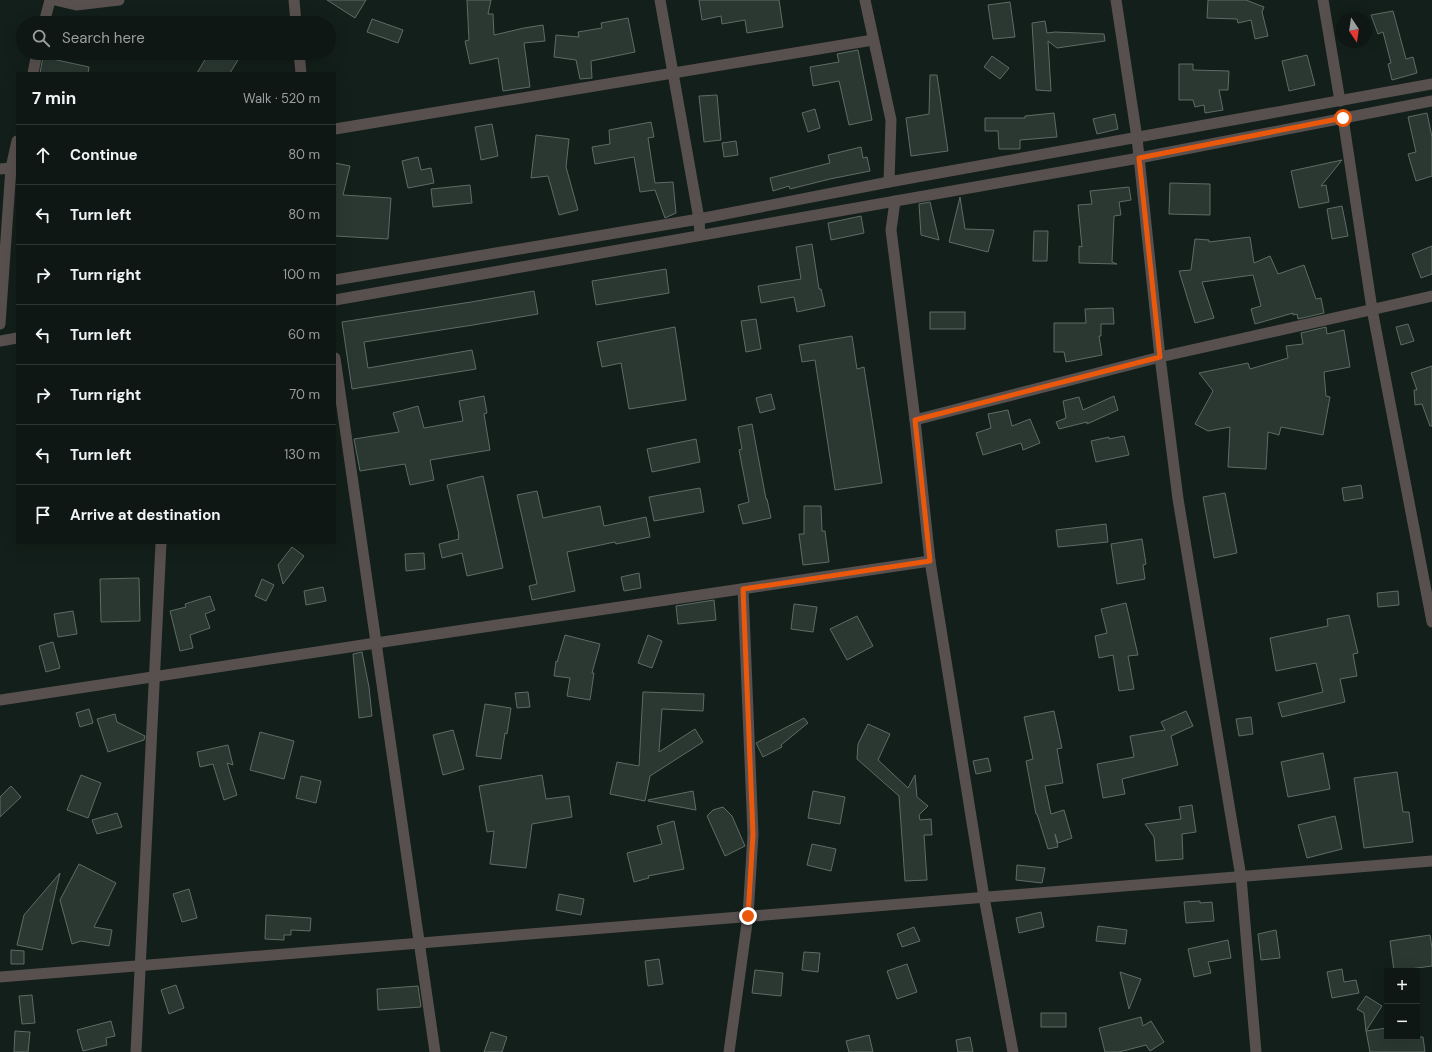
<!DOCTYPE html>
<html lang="en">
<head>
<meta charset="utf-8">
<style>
	body { margin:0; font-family:"DM Sans",sans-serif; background:#17201d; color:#f1f3f6 }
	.controls { position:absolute; right:12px; bottom:12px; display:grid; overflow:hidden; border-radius:0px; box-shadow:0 4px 16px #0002 }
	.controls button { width:36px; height:36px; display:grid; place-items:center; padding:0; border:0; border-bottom:1px solid #2e3634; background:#0e1714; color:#f1f3f6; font:20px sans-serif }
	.compass { position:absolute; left:1336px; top:12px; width:36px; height:36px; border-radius:50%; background:#0e1714; box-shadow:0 4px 16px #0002; rotate:167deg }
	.stop { position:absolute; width:12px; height:12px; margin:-9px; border:3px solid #ea580c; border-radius:50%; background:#fff }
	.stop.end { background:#ea580c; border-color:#fff; box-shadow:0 1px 4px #0008 }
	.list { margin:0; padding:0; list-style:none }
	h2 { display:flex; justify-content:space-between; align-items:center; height:52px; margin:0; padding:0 16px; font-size:17px }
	h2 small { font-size:13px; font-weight:400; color:#9b9fa0 }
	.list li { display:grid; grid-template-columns:26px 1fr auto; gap:12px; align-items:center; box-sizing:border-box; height:60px; padding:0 16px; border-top:1px solid #2e3634 }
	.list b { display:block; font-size:15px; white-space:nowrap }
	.list em { font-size:13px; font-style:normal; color:#9b9fa0 }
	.icon { flex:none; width:22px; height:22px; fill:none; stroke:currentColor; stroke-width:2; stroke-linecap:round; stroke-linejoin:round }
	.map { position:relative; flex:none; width:1432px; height:1052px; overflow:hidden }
	.search { position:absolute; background:#0e1714; box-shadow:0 4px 16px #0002; left:16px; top:16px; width:320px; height:44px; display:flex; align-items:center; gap:10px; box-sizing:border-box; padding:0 14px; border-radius:22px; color:#9b9fa0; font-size:15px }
	.panel { position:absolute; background:#0e1714; box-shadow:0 4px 16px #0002; left:16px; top:72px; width:320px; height:472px; border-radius:0px }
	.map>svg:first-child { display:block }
	.building { fill:#2b3832; stroke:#5e6c65 }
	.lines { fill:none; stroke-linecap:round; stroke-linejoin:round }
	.minor { stroke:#57504f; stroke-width:11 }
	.tertiary { stroke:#57504f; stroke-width:11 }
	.route { stroke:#ea580c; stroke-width:5 }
</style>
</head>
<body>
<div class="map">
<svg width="1432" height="1052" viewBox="0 0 1432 1052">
	<rect width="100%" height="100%" fill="#131f1a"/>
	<g class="building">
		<polygon points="327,0 366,0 355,18"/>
		<polygon points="467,0 491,0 488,14 493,14 494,35 524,28 543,25 545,41 524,43 530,87 503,91 498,58 470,64 465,41 469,40"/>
		<polygon points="699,0 779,0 783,27 747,33 745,20 722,24 721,16 702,20"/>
		<polygon points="1208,0 1246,0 1264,7 1262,12 1268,36 1255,39 1251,20 1238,23 1237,19 1207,18"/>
		<polygon points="1010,2 1015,37 993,39 988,5"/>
		<polygon points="1393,11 1406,59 1413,57 1417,73 1392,80 1388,64 1391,63 1383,32 1378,34 1371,15"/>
		<polygon points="628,18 635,52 591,61 592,78 580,79 576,60 554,57 556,35 579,37 578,32 602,28 601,23"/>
		<polygon points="372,19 403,30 398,43 367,32"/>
		<polygon points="1045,21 1047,33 1055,32 1104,34 1105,41 1057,48 1048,41 1051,91 1036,90 1032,23"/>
		<polygon points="858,50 872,120 849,125 839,81 813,86 810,67 839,62 837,54"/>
		<polygon points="209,53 226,53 238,60 230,73 197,73"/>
		<polygon points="1307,55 1315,85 1289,91 1282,61"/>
		<polygon points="992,56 1009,68 1000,79 984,67"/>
		<polygon points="43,57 89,67 88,73 40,73"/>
		<polygon points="1179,64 1193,64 1193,70 1229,71 1228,90 1219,90 1223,110 1205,113 1204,105 1195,107 1193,100 1179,100"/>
		<polygon points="930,75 937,75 948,151 911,156 906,118 929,114"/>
		<polygon points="717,95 721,140 704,142 699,96"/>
		<polygon points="815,109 820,128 808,132 802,113"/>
		<polygon points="1054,113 1057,137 1020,140 1020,149 999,149 998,131 985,131 985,118 1025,118 1025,116"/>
		<polygon points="1427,113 1432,137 1432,176 1416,181 1408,154 1416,152 1408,117"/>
		<polygon points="1115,114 1118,129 1097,134 1093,119"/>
		<polygon points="651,122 654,137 648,138 655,183 673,182 676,213 665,218 655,190 640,192 634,157 595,164 592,147 610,144 609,130"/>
		<polygon points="492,124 498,156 481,160 475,127"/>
		<polygon points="536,135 569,139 566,167 578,210 559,215 548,176 531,178"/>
		<polygon points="736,141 738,155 724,157 722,143"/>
		<polygon points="861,147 863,158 867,157 870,171 830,179 790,189 789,186 773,191 770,178 830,163 828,155"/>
		<polygon points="418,157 421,170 431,168 434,183 408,188 402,161"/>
		<polygon points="1342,160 1321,186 1326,185 1329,202 1299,208 1291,171"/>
		<polygon points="335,163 350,166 343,195 391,198 388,239 335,236"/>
		<polygon points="1170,183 1210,184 1210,215 1169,214"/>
		<polygon points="470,185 472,203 433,207 431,189"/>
		<polygon points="1129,187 1131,200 1119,202 1121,215 1114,216 1112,262 1117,264 1079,263 1079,246 1082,247 1078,205 1092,204 1090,191"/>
		<polygon points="960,197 965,229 994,230 988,252 949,242"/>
		<polygon points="930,202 939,240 921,235 919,204"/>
		<polygon points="1342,206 1348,236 1332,239 1327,209"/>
		<polygon points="861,216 864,233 831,240 828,223"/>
		<polygon points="1034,231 1048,231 1047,261 1033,261"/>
		<polygon points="1250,237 1254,263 1270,256 1278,274 1304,265 1316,299 1321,298 1324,313 1298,319 1297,314 1293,315 1293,313 1255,324 1251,309 1261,306 1253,275 1202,282 1214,318 1195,323 1179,271 1191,270 1195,239 1209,240 1209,242"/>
		<polygon points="812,244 819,289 821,289 825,306 797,312 794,297 761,303 758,286 801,279 796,247"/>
		<polygon points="1432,246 1432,274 1421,278 1412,254"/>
		<polygon points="666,269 669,293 596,305 592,281"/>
		<polygon points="534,291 538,314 473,325 364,342 368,368 472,350 476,369 352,389 342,322 471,302"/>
		<polygon points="1113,308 1114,324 1101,324 1101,336 1099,336 1102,355 1066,362 1064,352 1054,352 1054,323 1086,323 1085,309"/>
		<rect x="930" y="312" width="35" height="17"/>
		<polygon points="756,319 761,349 746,352 741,321"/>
		<polygon points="1408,324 1414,341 1401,345 1396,327"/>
		<polygon points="675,327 686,400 629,409 621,363 602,367 597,342"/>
		<polygon points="1326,327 1327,334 1344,330 1350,367 1324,372 1326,396 1330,397 1323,435 1281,427 1279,435 1268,432 1266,469 1228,467 1230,427 1208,431 1195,424 1213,391 1199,373 1248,363 1250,369 1288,358 1286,346 1303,344 1301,333"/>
		<polygon points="852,336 857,369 864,367 882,483 835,490 815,360 802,362 799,345"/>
		<polygon points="1432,366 1432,426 1430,426 1422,404 1415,405 1414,390 1417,390 1411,373"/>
		<polygon points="771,394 775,409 760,413 756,398"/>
		<polygon points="484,396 487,413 484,414 490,450 430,460 434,480 410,485 405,464 360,471 354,439 399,432 393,413 418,406 424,428 463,421 459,401"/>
		<polygon points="1114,396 1118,410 1087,424 1087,422 1059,429 1056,422 1066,418 1063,401 1079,397 1083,410"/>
		<polygon points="1008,410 1012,426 1030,419 1040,443 1023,450 1021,443 983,455 976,433 991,428 988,414"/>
		<polygon points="752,424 766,499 767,499 771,518 743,524 738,505 749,502 739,450 742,449 738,427"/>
		<polygon points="1124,436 1129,455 1096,462 1091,441 1109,437 1109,439"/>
		<polygon points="696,439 700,462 652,472 647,449"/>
		<polygon points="483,476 503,568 467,576 462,553 442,558 439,544 459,539 458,535 459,535 447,485"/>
		<polygon points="1361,485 1363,498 1344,501 1342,488"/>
		<polygon points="700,488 704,512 654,521 649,497"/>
		<polygon points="537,491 543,518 600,506 604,526 646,517 650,537 616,544 615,542 567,552 575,591 532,600 529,586 537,584 517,495"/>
		<polygon points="1225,493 1237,553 1214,558 1203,497"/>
		<polygon points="804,506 821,506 822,531 825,531 829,562 803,565 799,534 804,534"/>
		<polygon points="1106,524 1108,542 1058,547 1056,530"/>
		<polygon points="1142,539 1146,564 1143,565 1145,579 1117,584 1111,544"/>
		<polygon points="292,547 304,556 283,584 278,565"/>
		<polygon points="424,553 425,569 406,571 405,554"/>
		<polygon points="639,573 641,588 624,591 621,577"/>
		<polygon points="139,578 140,621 101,622 100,579"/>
		<polygon points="262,579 274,585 266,601 255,596"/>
		<polygon points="323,587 326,601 306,605 304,591"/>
		<polygon points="1398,591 1399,605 1378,607 1377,593"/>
		<polygon points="210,596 215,610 205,614 210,628 190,635 193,648 180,651 170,611 186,607 185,604"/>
		<polygon points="714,600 716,620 678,624 676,606"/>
		<polygon points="1126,603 1138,655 1128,656 1134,689 1119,691 1113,655 1099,658 1095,636 1107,633 1101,609"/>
		<polygon points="794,604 817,607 813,632 791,629"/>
		<polygon points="73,611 77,634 58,637 54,614"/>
		<polygon points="1349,615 1358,653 1353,654 1357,676 1340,679 1345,702 1282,717 1278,703 1323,692 1316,663 1276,671 1270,638 1328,626 1327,619"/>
		<polygon points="857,616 873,646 847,660 830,629"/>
		<polygon points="565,635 600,644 592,673 594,673 590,700 567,696 570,678 554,676 556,661 557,662"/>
		<polygon points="648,635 662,641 652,668 638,663"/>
		<polygon points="53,642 60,668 46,672 39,646"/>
		<polygon points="362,652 369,687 372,716 359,718 353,654"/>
		<polygon points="528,692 530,707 517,708 515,693"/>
		<polygon points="643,692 704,694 703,711 662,709 659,752 695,729 703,742 650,776 645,801 610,794 617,762 639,766"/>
		<polygon points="485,704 511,708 507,734 505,733 501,759 476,756"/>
		<polygon points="89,709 93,723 80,727 76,713"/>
		<polygon points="1054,711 1062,748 1057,749 1063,783 1045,786 1051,814 1064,810 1072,838 1058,843 1055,834 1058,847 1048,849 1037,814 1036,814 1026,761 1033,759 1024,717"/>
		<polygon points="1186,711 1193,726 1171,736 1178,765 1122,779 1125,794 1103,798 1097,764 1134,757 1130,736 1165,730 1161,722"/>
		<polygon points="115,714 117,722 145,736 144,740 108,752 97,719"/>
		<polygon points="1251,717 1253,734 1239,736 1236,719"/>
		<polygon points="804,718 808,723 781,745 782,747 763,757 756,743"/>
		<polygon points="868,724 890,734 878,760 908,788 915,775 917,797 928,806 919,815 920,820 931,819 932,835 924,835 927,880 905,881 899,796 857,759 858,744"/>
		<polygon points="453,730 464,769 443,775 433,735"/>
		<polygon points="260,732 294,741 284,779 250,770"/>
		<polygon points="228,745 233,765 227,763 237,795 224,800 213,764 200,767 197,752"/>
		<polygon points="1323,753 1330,789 1288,797 1281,762"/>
		<polygon points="988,758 991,771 976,774 973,761"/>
		<polygon points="1397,772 1403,812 1409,812 1413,842 1364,848 1354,778"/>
		<polygon points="81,775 101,783 88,818 67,810"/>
		<polygon points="542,775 546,799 569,796 572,817 532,824 526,868 490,864 494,831 487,832 479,786"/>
		<polygon points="301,776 321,781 316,803 296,798"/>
		<polygon points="11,786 21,797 0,817 0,797"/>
		<polygon points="693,791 696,810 648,801 648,800"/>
		<polygon points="813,791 845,797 840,824 808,818"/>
		<polygon points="1192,805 1196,832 1182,834 1183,859 1156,861 1154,837 1145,824 1181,819 1179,807"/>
		<polygon points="723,807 732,816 745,846 725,856 707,816 713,810"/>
		<polygon points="117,813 122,827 97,834 92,820"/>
		<polygon points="1335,816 1342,849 1307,858 1298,825"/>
		<polygon points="674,821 684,869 648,876 649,878 634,882 627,853 662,844 657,826"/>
		<polygon points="812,844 836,849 831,871 807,865"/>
		<polygon points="79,864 116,883 94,927 112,930 109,946 81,941 72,944 60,900"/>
		<polygon points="1017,865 1045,868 1042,883 1016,880"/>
		<polygon points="60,873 42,950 17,945 24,915"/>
		<polygon points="189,889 197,918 182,922 173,894"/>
		<polygon points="559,894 584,899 581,915 556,910"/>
		<polygon points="1200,901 1200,903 1212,902 1214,921 1186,923 1184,902"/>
		<polygon points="1041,912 1044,927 1019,933 1016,918"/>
		<polygon points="266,915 311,918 310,931 291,930 291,935 284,935 284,940 265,939"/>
		<polygon points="1098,926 1127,930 1125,944 1096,941"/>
		<polygon points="914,927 920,941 902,947 897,934"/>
		<polygon points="1276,930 1280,958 1261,960 1258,934"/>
		<polygon points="1430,935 1432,948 1432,966 1394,971 1390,941"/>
		<polygon points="1228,940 1231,958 1208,962 1211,973 1194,977 1188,949"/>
		<polygon points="11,950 24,951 24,964 11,964"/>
		<polygon points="804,952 820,953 818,972 802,970"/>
		<polygon points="659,959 663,984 648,986 645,961"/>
		<polygon points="907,964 917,992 897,999 887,971"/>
		<polygon points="1342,969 1344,982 1356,980 1359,993 1332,998 1327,972"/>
		<polygon points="755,970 783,973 781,996 752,993"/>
		<polygon points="1120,972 1141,979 1129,1009"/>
		<polygon points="176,985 184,1008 169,1014 161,990"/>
		<polygon points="418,986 421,1007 378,1010 377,989"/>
		<polygon points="32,995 35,1023 22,1024 19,996"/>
		<polygon points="1366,996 1382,1006 1366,1031 1364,1013 1357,1009"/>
		<rect x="1041" y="1013" width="25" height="14"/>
		<polygon points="1141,1017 1143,1026 1151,1021 1164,1042 1150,1051 1146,1045 1119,1052 1105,1052 1099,1028"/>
		<polygon points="111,1021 115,1036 106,1038 107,1045 83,1051 77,1030"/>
		<polygon points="1387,1028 1387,1037 1423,1037 1425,1052 1370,1052 1366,1031"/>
		<polygon points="15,1031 30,1032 28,1052 14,1052"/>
		<polygon points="491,1032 507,1037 502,1052 484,1052"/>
		<polygon points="869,1035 873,1052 849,1052 846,1041"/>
		<polygon points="970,1037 973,1052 958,1052 956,1040"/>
	</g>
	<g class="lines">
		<g class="minor">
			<polyline points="55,0 76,5 119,0"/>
			<polyline points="294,0 296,23"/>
			<polyline points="660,0 699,219 700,235"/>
			<polyline points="865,0 891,120 889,182"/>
			<polyline points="1116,0 1137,138 1160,357 1178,499 1241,877 1256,1052"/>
			<polyline points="1323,0 1340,101"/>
			<polyline points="44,23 50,0"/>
			<polyline points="299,53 301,73"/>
			<polyline points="33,73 37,53"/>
			<polyline points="1343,118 1372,309 1432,622"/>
			<polyline points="335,129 873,40"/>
			<polyline points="0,169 11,168 17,141"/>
			<polyline points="895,201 891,230 915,420 930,561 984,897 1013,1052"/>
			<polyline points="0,324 11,168 17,167"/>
			<polyline points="335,358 435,1052"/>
			<polyline points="915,420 1160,357 1432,296"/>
			<polyline points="0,700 376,643 930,561"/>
			<polyline points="0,977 1432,861"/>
			<polyline points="136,1052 161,543"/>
			<polyline points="729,1052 748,916 753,834 743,589"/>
		</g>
		<g class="tertiary">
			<polyline points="335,280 699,219 889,182 1432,84"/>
			<polyline points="335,300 1139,158 1432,101"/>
			<polyline points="0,341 17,338"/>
		</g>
	</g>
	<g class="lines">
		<polyline class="route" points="748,916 753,834 743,589 930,561 915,420 1160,357 1139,158 1343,118"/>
	</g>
</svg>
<div class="controls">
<button>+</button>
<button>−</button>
</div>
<svg class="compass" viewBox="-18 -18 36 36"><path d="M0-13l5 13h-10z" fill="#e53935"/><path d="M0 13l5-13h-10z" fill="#9b9fa0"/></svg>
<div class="stop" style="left:1343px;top:118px"></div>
<div class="stop end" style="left:748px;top:916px"></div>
<div class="search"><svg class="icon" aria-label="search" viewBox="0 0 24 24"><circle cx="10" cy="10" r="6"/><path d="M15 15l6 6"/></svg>Search here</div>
<section class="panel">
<h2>7 min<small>Walk · 520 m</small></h2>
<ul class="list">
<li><svg class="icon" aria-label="ahead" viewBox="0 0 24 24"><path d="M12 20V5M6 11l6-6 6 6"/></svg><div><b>Continue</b></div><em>80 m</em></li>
<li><svg class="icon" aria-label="left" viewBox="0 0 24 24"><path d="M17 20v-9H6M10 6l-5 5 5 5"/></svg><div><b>Turn left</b></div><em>80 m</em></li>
<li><svg class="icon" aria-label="right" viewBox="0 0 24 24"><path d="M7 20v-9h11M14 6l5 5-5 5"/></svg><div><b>Turn right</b></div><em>100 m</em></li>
<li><svg class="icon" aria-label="left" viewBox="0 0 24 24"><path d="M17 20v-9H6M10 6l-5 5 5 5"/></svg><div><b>Turn left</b></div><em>60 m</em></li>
<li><svg class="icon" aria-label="right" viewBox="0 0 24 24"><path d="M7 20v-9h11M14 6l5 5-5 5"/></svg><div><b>Turn right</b></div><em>70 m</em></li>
<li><svg class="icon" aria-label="left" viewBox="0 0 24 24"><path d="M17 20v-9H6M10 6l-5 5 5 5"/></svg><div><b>Turn left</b></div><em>130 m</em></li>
<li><svg class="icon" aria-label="arrive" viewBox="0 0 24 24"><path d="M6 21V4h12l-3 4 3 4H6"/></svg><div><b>Arrive at destination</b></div></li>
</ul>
</section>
</div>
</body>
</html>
